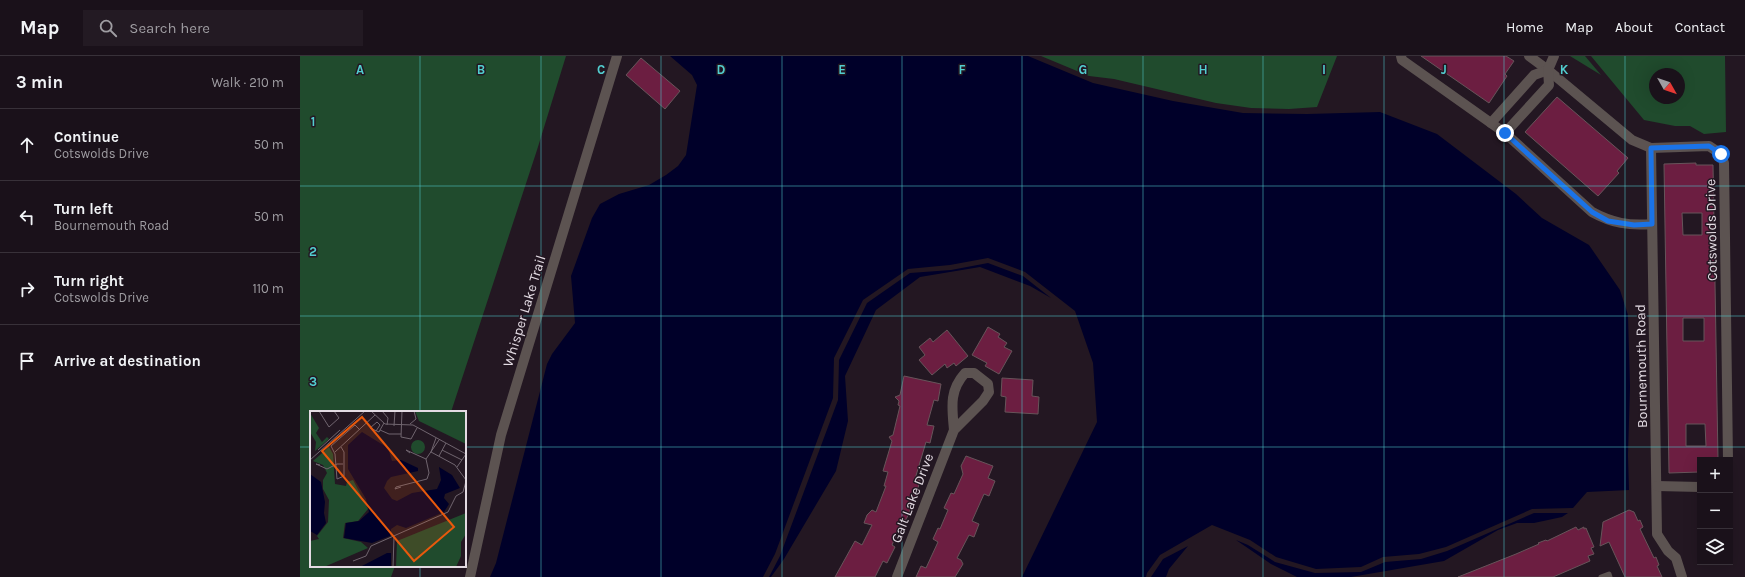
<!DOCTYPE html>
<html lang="en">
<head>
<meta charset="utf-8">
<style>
	body { margin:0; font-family:Karla,sans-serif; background:#231a23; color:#f1f3f6 }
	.controls { position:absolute; right:12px; bottom:12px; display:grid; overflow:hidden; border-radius:0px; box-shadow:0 4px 16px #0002 }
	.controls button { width:36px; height:36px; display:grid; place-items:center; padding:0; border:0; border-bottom:1px solid #383139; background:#1a111a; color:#f1f3f6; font:20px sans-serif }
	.compass { position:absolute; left:1349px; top:12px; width:36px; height:36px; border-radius:50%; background:#1a111a; box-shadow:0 4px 16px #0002; rotate:130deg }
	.stop { position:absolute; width:12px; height:12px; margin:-9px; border:3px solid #1a73e8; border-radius:50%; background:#fff }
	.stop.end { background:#1a73e8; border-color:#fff; box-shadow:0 1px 4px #0008 }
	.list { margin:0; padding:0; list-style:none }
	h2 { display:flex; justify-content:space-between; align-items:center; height:52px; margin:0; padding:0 16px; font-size:17px }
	h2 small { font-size:13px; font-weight:400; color:#9f9da2 }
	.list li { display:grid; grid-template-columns:26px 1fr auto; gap:12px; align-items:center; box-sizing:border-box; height:72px; padding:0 16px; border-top:1px solid #383139 }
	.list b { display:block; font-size:15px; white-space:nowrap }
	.list p { margin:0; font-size:13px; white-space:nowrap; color:#9f9da2 }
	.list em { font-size:13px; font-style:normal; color:#9f9da2 }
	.icon { flex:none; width:22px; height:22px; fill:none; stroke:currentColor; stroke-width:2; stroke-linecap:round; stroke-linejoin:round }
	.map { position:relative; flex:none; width:1445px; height:521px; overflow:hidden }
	header { display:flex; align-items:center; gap:24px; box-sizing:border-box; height:56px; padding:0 20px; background:#1a111a; border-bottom:1px solid #383139 }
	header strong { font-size:19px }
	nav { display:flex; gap:22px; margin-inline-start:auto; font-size:14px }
	.search { width:280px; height:36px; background:#231a23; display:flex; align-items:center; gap:10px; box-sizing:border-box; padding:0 14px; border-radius:0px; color:#9f9da2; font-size:15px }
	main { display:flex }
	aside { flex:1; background:#1a111a }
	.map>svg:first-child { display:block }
	.green { fill:#204b2d; fill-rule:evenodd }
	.water { fill:#000029 }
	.building { fill:#6c1e41; stroke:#67545a; fill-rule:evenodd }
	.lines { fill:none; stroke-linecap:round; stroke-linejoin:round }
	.service { stroke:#5c5351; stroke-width:5 }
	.minor { stroke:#5c5351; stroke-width:10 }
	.route { stroke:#1a73e8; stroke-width:5 }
	.grid { fill:none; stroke:#52cdcf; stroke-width:1; stroke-opacity:0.55 }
	.labels { text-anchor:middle; stroke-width:3; stroke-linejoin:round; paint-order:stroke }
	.street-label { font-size:14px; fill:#e3dbe3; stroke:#231722 }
	.inset-road { fill:none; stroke:#70656f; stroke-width:1 }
	.view { fill:#e8590c; fill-opacity:0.15; stroke:#e8590c; stroke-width:2 }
	.inset-edge { fill:none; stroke:#e3dbe3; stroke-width:2 }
	.grid-label { font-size:13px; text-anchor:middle; font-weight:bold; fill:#52cdcf; stroke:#231722; stroke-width:3; stroke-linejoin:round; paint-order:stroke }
</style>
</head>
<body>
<header>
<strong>Map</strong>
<div class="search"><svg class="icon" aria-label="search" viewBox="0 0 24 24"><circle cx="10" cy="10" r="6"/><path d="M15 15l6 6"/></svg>Search here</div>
<nav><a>Home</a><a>Map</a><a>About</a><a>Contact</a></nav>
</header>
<main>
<aside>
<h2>3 min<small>Walk · 210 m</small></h2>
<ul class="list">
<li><svg class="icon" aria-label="ahead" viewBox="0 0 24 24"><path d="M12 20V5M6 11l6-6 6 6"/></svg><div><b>Continue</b><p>Cotswolds Drive</p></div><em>50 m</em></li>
<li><svg class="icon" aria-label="left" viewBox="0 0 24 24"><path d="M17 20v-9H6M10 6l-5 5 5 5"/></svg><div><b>Turn left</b><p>Bournemouth Road</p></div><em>50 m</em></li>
<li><svg class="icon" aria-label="right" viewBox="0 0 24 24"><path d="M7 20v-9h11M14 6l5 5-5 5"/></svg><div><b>Turn right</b><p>Cotswolds Drive</p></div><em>110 m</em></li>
<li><svg class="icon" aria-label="arrive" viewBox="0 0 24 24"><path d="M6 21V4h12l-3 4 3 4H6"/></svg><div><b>Arrive at destination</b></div></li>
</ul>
</aside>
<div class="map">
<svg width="1445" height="521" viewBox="0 0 1445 521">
	<rect width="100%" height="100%" fill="#231722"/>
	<g class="green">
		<polygon points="0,0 266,0 237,94 151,356 11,356 11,510 95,510 91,521 0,521"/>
		<polygon points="741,0 1037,0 1017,51 989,53 951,52 916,47 814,23 789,20"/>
		<polygon points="1270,0 1285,0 1301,19"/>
		<path d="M1291,0H1425L1426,76L1404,78L1390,70H1375L1344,64ZM1355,18H1379V42H1355Z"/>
	</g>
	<g class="water">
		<polygon points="370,0 728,0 793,27 873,45 943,57 1007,58 1080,56 1137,78 1216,138 1242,162 1289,189 1320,234 1328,259 1330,331 1328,399 1329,434 1287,436 1273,452 1232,453 1146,491 1119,498 1083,501 1061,511 1016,513 976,501 950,484 912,469 860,499 847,517 846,521 722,521 797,366 793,307 775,255 725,216 688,202 650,209 608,213 563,244 534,302 533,342 475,498 463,521 190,521 196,507 247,308 252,298 275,267 271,220 292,162 300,148 319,138 349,129 366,119 378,110 386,99 397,29 392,19"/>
		<polygon points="688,207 723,220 751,242 730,230 680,211 620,221 576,254 545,320 548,365 536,415 484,503 471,521 469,521 480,500 538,344 539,304 567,247 610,217 651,214"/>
		<polygon points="1234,457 1268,457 1262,461 1234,467 1217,467 1198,474 1144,505 1051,521 997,521 971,508 936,484 948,489 975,506 1015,517 1061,516 1085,506 1121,503 1147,495"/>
		<polygon points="888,490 869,513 866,521 851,521 863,503"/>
	</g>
	<g class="building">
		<polygon points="1121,0 1206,0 1214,5 1205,18 1207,20 1189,47"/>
		<polygon points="341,2 380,35 365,53 326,19"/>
		<polygon points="1257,41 1328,102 1317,115 1319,117 1298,140 1225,76"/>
		<path d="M1396,107V109H1413L1418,404H1400V416L1369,417L1364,108ZM1382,157H1402V179H1383ZM1383,262H1404V285H1383ZM1386,368H1405L1406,390H1386Z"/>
		<polygon points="688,271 700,278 698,281 707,287 704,291 712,295 699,318 685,310 687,307 672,299"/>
		<polygon points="647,274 668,300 656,310 654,307 647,312 645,308 632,319 619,304 625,299 619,291 630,282 633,286"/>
		<polygon points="604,320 641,328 638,345 634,344 627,369 634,370 630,387 626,386 615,423 620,424 616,440 606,464 603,463 592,489 595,491 587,507 583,505 575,521 535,521 555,485 562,489 572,469 564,467 567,459 572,454 576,456 586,430 584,430 588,416 583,415 592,385 589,381 593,379 600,350 598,349 599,345 595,341 600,339"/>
		<polygon points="702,322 733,324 732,340 739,341 738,358 705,356 706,341 701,340"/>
		<polygon points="666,400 693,410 688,422 695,425 689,440 684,438 672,465 679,468 674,481 669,479 657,502 661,504 663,508 655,521 616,521 621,510 626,512 638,486 633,483 638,472 640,473 648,454 644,452 651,437 654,438 663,418 661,410"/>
		<polygon points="1329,454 1334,456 1338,465 1340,464 1343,471 1340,473 1354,502 1356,501 1359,509 1357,510 1362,521 1325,521 1309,486 1300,490 1303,466"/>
		<polygon points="1276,471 1278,474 1284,471 1284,473 1286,472 1294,491 1291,492 1294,498 1288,500 1290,505 1253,521 1158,521 1216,498 1239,488 1238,487 1246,484 1247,485"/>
	</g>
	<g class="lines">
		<polyline class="service" points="1301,521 1309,518 1310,521"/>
		<g class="minor">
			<path d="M1101,0L1102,4L1205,77L1292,156C1312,167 1329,170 1352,168"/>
			<polyline points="1229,0 1248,14 1332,84 1351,92 1409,90 1421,98 1424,107 1428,404"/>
			<polyline points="1191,67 1234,19 1248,14"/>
			<polyline points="1205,77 1249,29 1248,14 1254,0"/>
			<polyline points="1351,92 1357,478 1368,495 1376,502 1382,521"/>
			<polyline points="1357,430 1400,431"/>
			<polyline points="170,521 201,379 317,0"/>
			<path d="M597,521L654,374L683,345L689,336L688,328L674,317H665C649,335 652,351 654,374"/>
		</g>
	</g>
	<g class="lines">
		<polyline class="route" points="1205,77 1292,156 1308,165 1334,169 1352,168 1351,92 1409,90 1421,98"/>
	</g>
	<path class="grid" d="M120,0V356M241,0V521M361,0V521M482,0V521M602,0V521M722,0V521M843,0V521M963,0V521M1084,0V521M1204,0V521M1325,0V521M0,130H1445M0,260H1445M0,391H11M165,391H1445M120,510V521"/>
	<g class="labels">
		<g class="street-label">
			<text transform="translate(1411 174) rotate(-91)" y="5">Cotswolds Drive</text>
			<text transform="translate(224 255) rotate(-73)" y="5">Whisper Lake Trail</text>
			<text transform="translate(1341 310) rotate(-91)" y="5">Bournemouth Road</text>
			<text transform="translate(612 442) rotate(-69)" y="5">Galt Lake Drive</text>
		</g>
	</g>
	<g transform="translate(10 355)">
		<rect width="156" height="156" fill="#231722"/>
		<path d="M105,0H156V33L109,10ZM0,2L9,17L6,22L12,31L17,26L19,28L5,40L6,31L0,21ZM101 36a7 7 0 1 1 14 0a7 7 0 1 1-14 0ZM19,36L23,43L25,73L36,75L37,71L43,69L58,98L48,110L35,112L33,127L51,131L58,137L14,156H0V130L9,128L7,125L18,111L19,89L13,78V69L17,62L13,54L3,50ZM156,102V123L151,131V145L146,156H86L87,130Z" fill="#204b2d"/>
		<path d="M52,21L78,37L82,50L91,49L108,57V60L81,66L77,70L74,77L82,88L87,90L102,82L127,78L131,69L129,56L142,64L150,77L135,83L134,87L139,93L134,101L96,117L87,114L81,118L80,125L62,132L34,127L36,112L49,110L59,101L56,88L38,58V34ZM0,63L11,71L15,91L14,102L16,112L7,124L0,120ZM77,142H81V156H50Z" fill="#000029"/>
		<path class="inset-road" d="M9,0L19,16L29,7L24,0M61,0L75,13L103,14L156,43M72,0L78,7L77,14M92,0L91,26L101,28L107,17M74,12L70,19L79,23H91M100,13L106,8L104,0M84,15L85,0M66,20L70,14L67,11L60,17L69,21L70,19M31,36L34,41V65L27,68L25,43L21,35L45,14L50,19M8,39L30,19M132,39L152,49M25,41L65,4M121,41L145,54L156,69M121,41L126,27M100,42L96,39L116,48M129,45L136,32M0,49L55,0M10,54L6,53L17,58L27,53H33M147,56L156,43M91,76L85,78L86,76L117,68L119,62L116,48L129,29M43,150L56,145L61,135L138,101L146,85L153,81L156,70M83,156L84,126"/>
		<path class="view" d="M52,6L144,116L104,150L12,40Z"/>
		<rect width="156" height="156" class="inset-edge"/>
	</g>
	<g class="grid-label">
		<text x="60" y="18">A</text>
		<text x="181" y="18">B</text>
		<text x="301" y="18">C</text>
		<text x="421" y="18">D</text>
		<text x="542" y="18">E</text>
		<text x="662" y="18">F</text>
		<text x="783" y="18">G</text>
		<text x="903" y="18">H</text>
		<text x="1024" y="18">I</text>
		<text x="1144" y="18">J</text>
		<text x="1264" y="18">K</text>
		<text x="13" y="70">1</text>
		<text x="13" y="200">2</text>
		<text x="13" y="330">3</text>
	</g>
</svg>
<div class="controls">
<button>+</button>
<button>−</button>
<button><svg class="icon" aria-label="layers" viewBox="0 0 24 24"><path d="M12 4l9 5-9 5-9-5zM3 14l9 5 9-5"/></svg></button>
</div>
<svg class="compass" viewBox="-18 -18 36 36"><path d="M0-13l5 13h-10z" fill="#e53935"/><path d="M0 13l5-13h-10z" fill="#9f9da2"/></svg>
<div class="stop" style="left:1421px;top:98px"></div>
<div class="stop end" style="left:1205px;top:77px"></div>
</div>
</main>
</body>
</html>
